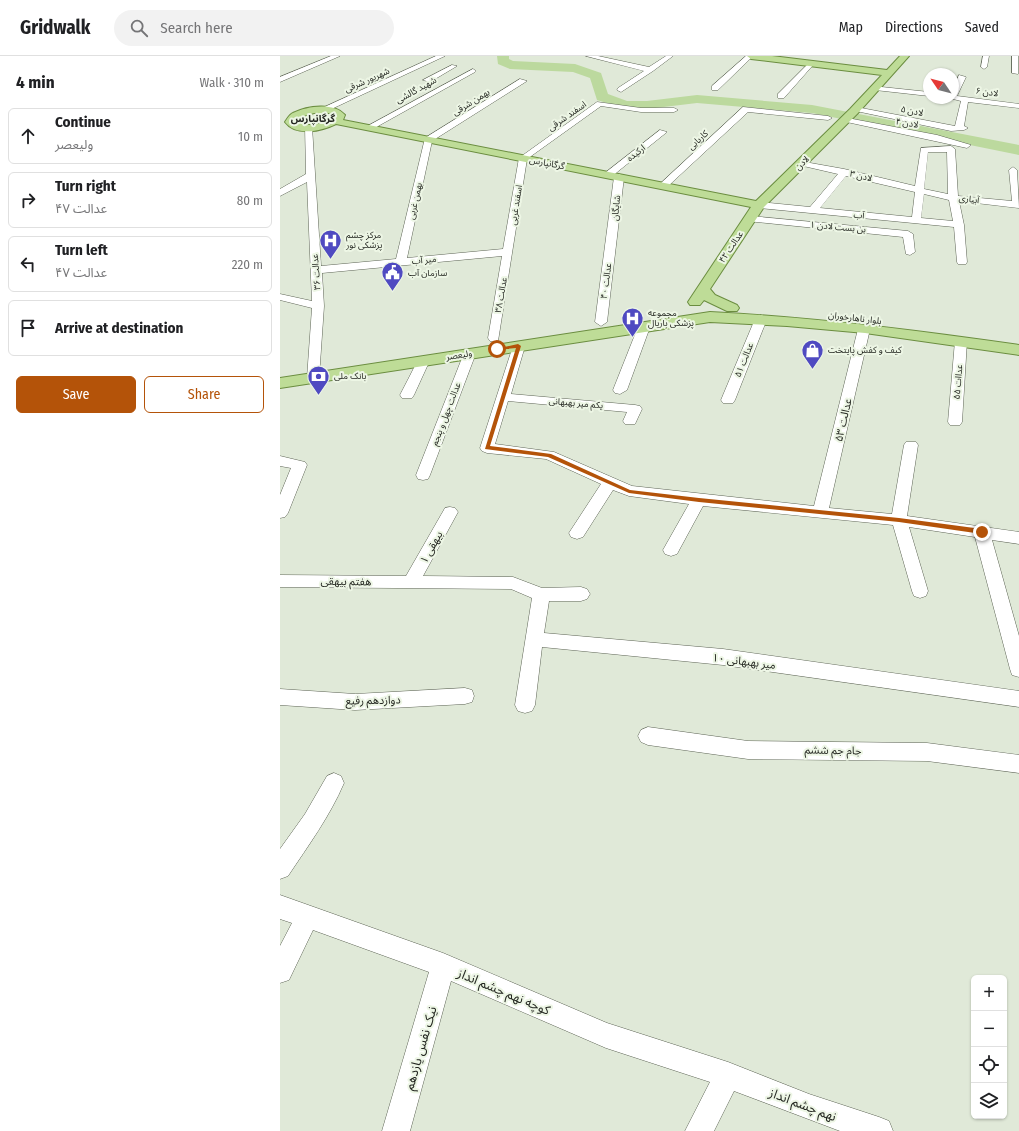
<!DOCTYPE html>
<html lang="en">
<head>
<meta charset="utf-8">
<style>
	body { margin:0; font-family:"Fira Sans Condensed","Noto Sans Arabic",sans-serif; background:#f2f2f2; color:#202124 }
	.controls { position:absolute; right:12px; bottom:12px; display:grid; overflow:hidden; border-radius:6px; box-shadow:0 1px 3px #0004 }
	.controls button { width:36px; height:36px; display:grid; place-items:center; padding:0; border:0; border-bottom:1px solid #e0e0e0; background:#fff; color:#202124; font:20px sans-serif }
	.compass { position:absolute; left:643px; top:12px; width:36px; height:36px; border-radius:50%; background:#fff; box-shadow:0 1px 3px #0004; rotate:305deg }
	.stop { position:absolute; width:12px; height:12px; margin:-9px; border:3px solid #b45309; border-radius:50%; background:#fff }
	.stop.end { background:#b45309; border-color:#fff; box-shadow:0 1px 4px #0008 }
	.list { margin:0; padding:0; list-style:none }
	h2 { display:flex; justify-content:space-between; align-items:center; height:52px; margin:0; padding:0 16px; font-size:17px }
	h2 small { font-size:13px; font-weight:400; color:#757577 }
	.list li { display:grid; grid-template-columns:26px 1fr auto; gap:12px; align-items:center; box-sizing:border-box; height:56px; margin:0 8px 8px; padding:0 8px; border:1px solid #e0e0e0; border-radius:6px }
	.list b { display:block; font-size:15px; white-space:nowrap }
	.list p { margin:0; font-size:13px; white-space:nowrap; color:#757577 }
	.list em { font-size:13px; font-style:normal; color:#757577 }
	.actions { display:flex; gap:8px; padding:12px 16px }
	.actions a { flex:1; padding:9px 0; border:1px solid #b45309; border-radius:6px; text-align:center; font-size:14px; color:#b45309 }
	.actions .main { background:#b45309; color:#fff }
	.icon { flex:none; width:22px; height:22px; fill:none; stroke:currentColor; stroke-width:2; stroke-linecap:round; stroke-linejoin:round }
	.map { position:relative; flex:none; width:739px; height:1075px; overflow:hidden }
	header { display:flex; align-items:center; gap:24px; box-sizing:border-box; height:56px; padding:0 20px; background:#fff; border-bottom:1px solid #e0e0e0 }
	header strong { font-size:19px }
	nav { display:flex; gap:22px; margin-inline-start:auto; font-size:14px }
	.search { width:280px; height:36px; background:#f2f2f2; display:flex; align-items:center; gap:10px; box-sizing:border-box; padding:0 14px; border-radius:22px; color:#757577; font-size:15px }
	main { display:flex }
	aside { flex:1; background:#fff }
	.map>svg:first-child { display:block }
	.lines { fill:none; stroke-linecap:round; stroke-linejoin:round }
	.river { fill:#bcd99e; fill-rule:evenodd }
	.minor-casing { stroke:#5e6556; stroke-width:1 }
	.major-casing { stroke:#6b8d40; stroke-width:2 }
	.minor { fill:#fff; fill-rule:evenodd }
	.major { fill:#bedc97; fill-rule:evenodd }
	.route { fill:#b45309 }
	.labels { text-anchor:middle; stroke-width:4; stroke-linejoin:round; paint-order:stroke }
	.far-street-label { font-size:9px; fill:#232620; stroke:#edf6e5 }
	.far-poi-label { font-size:9px; fill:#232620; stroke:#edf6e5; text-anchor:start }
	.far-neighbourhood-label { font-size:10px; font-weight:bold; fill:#232620; stroke:#edf6e5 }
	.street-label { font-size:11px; fill:#232620; stroke:#edf6e5 }
	.near-street-label { font-size:13px; fill:#232620; stroke:#edf6e5 }
</style>
</head>
<body>
<header>
<strong>Gridwalk</strong>
<div class="search"><svg class="icon" aria-label="search" viewBox="0 0 24 24"><circle cx="10" cy="10" r="6"/><path d="M15 15l6 6"/></svg>Search here</div>
<nav><a>Map</a><a>Directions</a><a>Saved</a></nav>
</header>
<main>
<aside>
<h2>4 min<small>Walk · 310 m</small></h2>
<ul class="list">
<li><svg class="icon" aria-label="ahead" viewBox="0 0 24 24"><path d="M12 20V5M6 11l6-6 6 6"/></svg><div><b>Continue</b><p>ولیعصر</p></div><em>10 m</em></li>
<li><svg class="icon" aria-label="right" viewBox="0 0 24 24"><path d="M7 20v-9h11M14 6l5 5-5 5"/></svg><div><b>Turn right</b><p>عدالت ۴۷</p></div><em>80 m</em></li>
<li><svg class="icon" aria-label="left" viewBox="0 0 24 24"><path d="M17 20v-9H6M10 6l-5 5 5 5"/></svg><div><b>Turn left</b><p>عدالت ۴۷</p></div><em>220 m</em></li>
<li><svg class="icon" aria-label="arrive" viewBox="0 0 24 24"><path d="M6 21V4h12l-3 4 3 4H6"/></svg><div><b>Arrive at destination</b></div></li>
</ul>
<div class="actions"><a class="main">Save</a><a>Share</a></div>
</aside>
<div class="map">
<svg width="739" height="1075" viewBox="0 0 739 1075">
	<rect width="100%" height="100%" fill="#e0e9d8"/>
	<g class="lines">
		<polygon class="river" points="217,0 229,0 229,3 233,5 295,8 321,17 328,38 347,45 367,45 417,39 532,49 739,89 739,99 532,57 417,47 367,53 346,53 317,44 310,22 293,16 230,13 218,8"/>
		<defs>
			<g id="minor">
				<polygon points="51,0 60,0 0,26 0,21"/>
				<polygon points="156,0 165,0 45,56 38,54"/>
				<polygon points="306,0 318,0 369,11 386,0 393,0 373,15 341,36 337,34 338,32 364,15"/>
				<polygon points="466,0 473,0 438,34 432,34 432,30"/>
				<polygon points="703,0 709,0 707,11 704,13 701,11"/>
				<polygon points="732,0 738,0 738,18 732,17"/>
				<polygon points="529,7 534,8 504,42 498,42 498,38"/>
				<polygon points="172,9 177,10 150,26 143,24"/>
				<polygon points="193,13 196,15 195,16 91,74 84,72"/>
				<polygon points="679,19 686,21 677,40 739,48 739,52 688,46 684,70 688,72 684,74 671,75 576,55 572,53 576,51 675,70 681,45 669,42 673,42 673,33"/>
				<polygon points="240,23 247,25 152,85 127,202 223,193 239,102 317,46 361,52 394,52 398,54 394,56 361,56 321,50 247,103 218,285 210,285 208,282 222,200 42,217 44,250 39,322 33,326 28,325 27,322 32,252 0,244 0,238 32,245 27,126 0,140 0,133 26,118 25,69 32,71 41,210 116,203 145,82"/>
				<polygon points="592,30 649,36 649,40 595,34 592,34"/>
				<polygon points="463,51 548,60 552,62 548,64 468,56 386,132 380,132 380,128"/>
				<polygon points="562,61 657,79 691,89 687,92 562,65"/>
				<polygon points="380,74 387,76 331,121 325,121 325,117"/>
				<path d="M671,90L675,93L678,140L732,145L729,114L733,111L737,114L739,152L679,145L684,169L687,206L686,208H678L677,206L674,171L479,152L474,149L479,146L530,151L558,118L519,109V105L564,113L635,130L641,92ZM648,96H667L668,138L644,133ZM566,120L635,136L632,161L540,152ZM644,138L669,144L673,165L641,162Z"/>
				<polygon points="339,118 344,121 327,266 321,270 315,266 334,121"/>
				<polygon points="470,160 628,175 633,178 635,196 630,199 626,198 623,181 467,165 465,163 467,161"/>
				<polygon points="481,259 487,263 455,344 453,347 443,347 441,344 475,263"/>
				<polygon points="364,267 370,271 347,334 340,338 335,337 333,334 358,271"/>
				<polygon points="584,269 590,273 549,452 612,458 624,389 626,386 636,386 638,389 627,460 739,476 739,488 712,484 739,580 739,621 732,619 730,613 695,481 629,471 648,535 646,540 640,542 634,540 632,535 613,469 423,450 397,498 391,500 385,498 383,494 409,448 349,440 333,434 303,481 297,483 291,481 289,477 321,428 266,403 207,397 202,395 200,392 233,290 239,286 245,290 231,338 355,349 360,350 362,353 355,368 345,368 343,365 347,356 228,345 215,388 274,396 352,430 534,450 578,273"/>
				<polygon points="681,281 687,285 682,366 680,369 670,369 668,366 675,285"/>
				<polygon points="190,293 196,297 150,419 148,423 143,424 138,423 136,419 184,297"/>
				<polygon points="144,300 150,304 134,339 132,342 122,342 120,339 138,304"/>
				<polygon points="0,400 25,406 27,409 8,457 5,461 0,462 0,439 11,412 0,410"/>
				<polygon points="170,451 175,452 178,456 143,520 233,521 262,532 301,531 307,533 310,538 307,543 301,545 269,545 264,577 443,593 739,635 739,651 443,609 262,591 255,649 252,655 245,657 238,655 235,649 252,542 231,533 0,531 0,519 126,520 165,452"/>
				<polygon points="185,632 192,634 194,640 192,646 185,648 75,654 0,649 0,633 75,638"/>
				<polygon points="368,671 468,685 647,687 739,699 739,717 647,705 468,703 368,689 361,686 358,680 361,674"/>
				<path d="M54,717L61,720L64,727C50,760 28,790 8,820L0,823V793L25,758L47,720Z"/>
				<polygon points="0,839 163,897 327,967 448,1006 529,1038 599,1061 609,1065 613,1075 560,1075 454,1035 434,1075 405,1075 430,1026 326,992 171,925 130,1075 102,1075 149,916 33,874 9,924 0,927 0,890 12,867 0,863"/>
			</g>
			<g id="major">
				<path d="M467,0H492L607,14L620,0H629L578,57L484,151L430,233L435,239L457,249L459,252L457,255H447L424,244L420,249H410L408,246L471,151L56,68C42,75 16,81 5,66C7,63 10,58 13,57C27,50 54,46 65,59L63,64L476,145L570,53L602,19L471,3ZM34,57H49L55,60C45,68 27,73 16,65L20,61Z"/>
				<path d="M430,256C534,261 636,274 739,289V299L585,277L507,270L430,266L0,332V322Z"/>
			</g>
		</defs>
		<use href="#minor" class="minor-casing"/>
		<use href="#major" class="major-casing"/>
		<use href="#minor" class="minor"/>
		<use href="#major" class="major"/>
	</g>
	<polygon class="route" points="238,288 241,290 210,390 271,398 350,434 419,442 619,462 702,473 705,476 702,478 619,466 419,446 349,437 268,401 205,393 236,292 217,294 215,293"/>
	<defs>
		<symbol id="hospital-pin" viewBox="-11 -11 22 30"><path d="M0 17L-7.5 6A9.5 9.5 0 1 1 7.5 6Z" fill="#4f4ac1" stroke="#edf6e5"/><path d="M-5-5h3v3.5h4V-5h3V5h-3V1.5h-4V5h-3Z" fill="#fff"/></symbol>
		<symbol id="civic-pin" viewBox="-11 -11 22 30"><path d="M0 17L-7.5 6A9.5 9.5 0 1 1 7.5 6Z" fill="#4f4ac1" stroke="#edf6e5"/><path d="M-.6-6.5H3V-4.5H.6V-3L4-1V1h2V6H-6V1h2V-1L-.6-3ZM-1.2 2.5V6h2.4V2.5Z" fill="#fff"/></symbol>
		<symbol id="shop-pin" viewBox="-11 -11 22 30"><path d="M0 17L-7.5 6A9.5 9.5 0 1 1 7.5 6Z" fill="#4f4ac1" stroke="#edf6e5"/><path d="M-5-2.5h2.3a2.7 3.5 0 0 1 5.4 0H5L5.5 6h-11ZM-1.5-2.5h3a1.5 2.3 0 0 0-3 0Z" fill="#fff"/></symbol>
		<symbol id="bank-pin" viewBox="-11 -11 22 30"><path d="M0 17L-7.5 6A9.5 9.5 0 1 1 7.5 6Z" fill="#4f4ac1" stroke="#edf6e5"/><path d="M-6-4H6V4H-6ZM0-2.3a2.3 2.3 0 1 0 0 4.6a2.3 2.3 0 1 0 0-4.6Z" fill="#fff"/></symbol>
	</defs>
	<g fill-rule="evenodd">
		<use href="#hospital-pin" x="38" y="172" width="25" height="34"/>
		<use href="#civic-pin" x="100" y="204" width="25" height="34"/>
		<use href="#hospital-pin" x="340" y="250" width="25" height="34"/>
		<use href="#shop-pin" x="520" y="282" width="25" height="34"/>
		<use href="#bank-pin" x="26" y="308" width="25" height="34"/>
	</g>
	<g class="labels">
		<g class="far-street-label">
			<text transform="translate(87 24) rotate(-24)" y="3">شهریور شرقی</text>
			<text transform="translate(136 34) rotate(-29)" y="3">شهید گالشی</text>
			<text transform="translate(707 36) rotate(7)" y="3">۶ لادن</text>
			<text transform="translate(191 46) rotate(-32)" y="3">بهمن شرقی</text>
			<text transform="translate(632 55) rotate(11)" y="3">۵ لادن</text>
			<text transform="translate(287 60) rotate(-35)" y="3">اسفند شرقی</text>
			<text transform="translate(627 67) rotate(9)" y="3">۴ لادن</text>
			<text transform="translate(418 84) rotate(-42)" y="3">کاریابی</text>
			<text transform="translate(356 97) rotate(-38)" y="3">ارکیده</text>
			<text transform="translate(267 107) rotate(11)" y="3">گرگانپارس</text>
			<text transform="translate(522 107) rotate(-45)" y="3">لادن</text>
			<text transform="translate(581 120) rotate(13)" y="3">۳ لادن</text>
			<text transform="translate(689 143) rotate(7)" y="3">آبیاری</text>
			<text transform="translate(135 145) rotate(-77)" y="3">بهمن غربی</text>
			<text transform="translate(236 149) rotate(-81)" y="3">اسفند غربی</text>
			<text transform="translate(336 152) rotate(-84)" y="3">شایگان</text>
			<text transform="translate(579 159) rotate(6)" y="3">آب</text>
			<text transform="translate(558 171) rotate(5)" y="3">۱ بن بست لادن</text>
			<text transform="translate(451 191) rotate(-56)" y="3">عدالت ۴۲</text>
			<text transform="translate(144 204) rotate(-5)" y="3">میر آب</text>
			<text transform="translate(36 216) rotate(-94)" y="3">عدالت ۳۶</text>
			<text transform="translate(326 225) rotate(-82)" y="3">عدالت ۴۰</text>
			<text transform="translate(221 239) rotate(-80)" y="3">عدالت ۳۸</text>
			<text transform="translate(575 262) rotate(7)" y="3">بلوار ناهارخوران</text>
			<text transform="translate(179 299) rotate(-9)" y="3">ولیعصر</text>
			<text transform="translate(464 304) rotate(-68)" y="3">عدالت ۵۱</text>
			<text transform="translate(678 326) rotate(-85)" y="3">عداات ۵۵</text>
			<text transform="translate(296 347) rotate(5)" y="3">یکم میر بهبهانی</text>
			<text transform="translate(166 358) rotate(-69)" y="3">عدالت چهل و پنجم</text>
		</g>
		<g class="far-poi-label">
			<text x="66" y="182">مرکز چشم<tspan x="66" dy="10">پزشکی نور</tspan></text>
			<text x="128" y="220">سازمان آب</text>
			<text x="368" y="260">مجموعه<tspan x="368" dy="10">پزشکی باریال</tspan></text>
			<text x="548" y="297">کیف و کفش پایتخت</text>
			<text x="54" y="323">بانک ملی</text>
		</g>
		<g class="far-neighbourhood-label">
			<text x="33" y="66">گرگانپارس</text>
		</g>
		<g class="street-label">
			<text transform="translate(563 364) rotate(-77)" y="4">عدالت ۵۳</text>
			<text transform="translate(151 491) rotate(-61)" y="4">بیهقی ۱</text>
			<text transform="translate(66 525) rotate(1)" y="4">هفتم بیهقی</text>
			<text transform="translate(464 605) rotate(7)" y="4">۱۰ میر بهبهانی</text>
			<text transform="translate(93 644) rotate(-1)" y="4">دوازدهم رفیع</text>
			<text transform="translate(553 694) rotate(1)" y="4">جام جم ششم</text>
		</g>
		<g class="near-street-label">
			<text transform="translate(224 935) rotate(23)" y="5">کوچه نهم چشم انداز</text>
			<text transform="translate(140 992) rotate(-74)" y="5">نیک نفس یازدهم</text>
			<text transform="translate(523 1048) rotate(21)" y="5">نهم چشم انداز</text>
		</g>
	</g>
</svg>
<div class="controls">
<button>+</button>
<button>−</button>
<button><svg class="icon" aria-label="locate" viewBox="0 0 24 24"><circle cx="12" cy="12" r="6"/><path d="M12 2v4M12 18v4M2 12h4M18 12h4"/></svg></button>
<button><svg class="icon" aria-label="layers" viewBox="0 0 24 24"><path d="M12 4l9 5-9 5-9-5zM3 14l9 5 9-5"/></svg></button>
</div>
<svg class="compass" viewBox="-18 -18 36 36"><path d="M0-13l5 13h-10z" fill="#e53935"/><path d="M0 13l5-13h-10z" fill="#757577"/></svg>
<div class="stop" style="left:217px;top:293px"></div>
<div class="stop end" style="left:702px;top:476px"></div>
</div>
</main>
</body>
</html>
